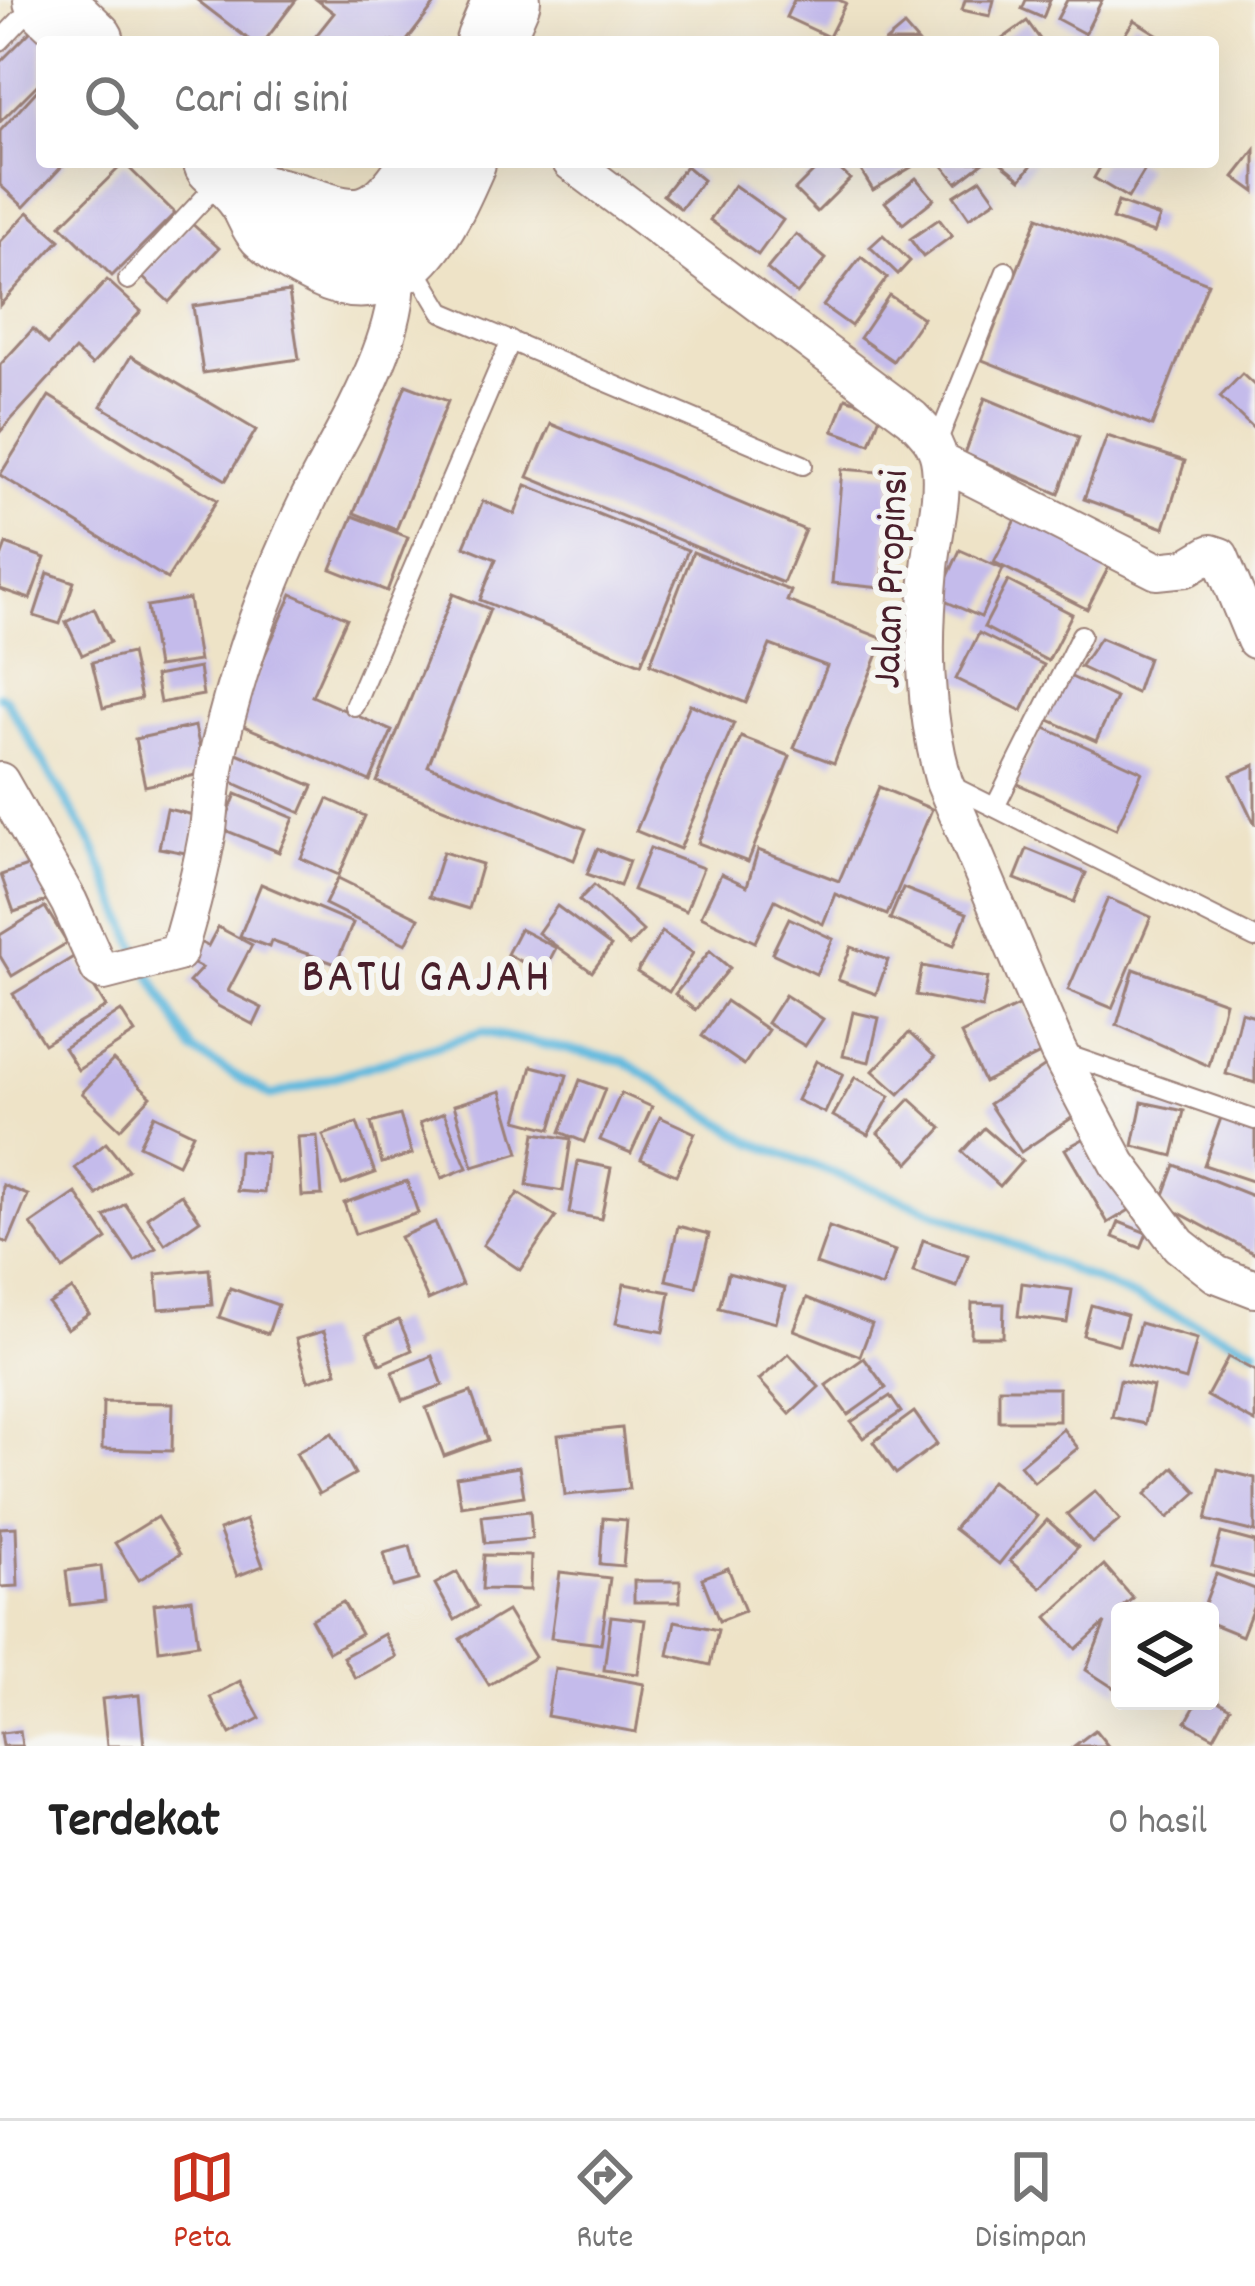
<!DOCTYPE html>
<html lang="id">
<head>
<meta charset="utf-8">
<style>
	body { margin:0; font-family:Dekko,sans-serif; background:#f2f2f2; color:#222 }
	.controls { position:absolute; right:36px; bottom:36px; display:grid; overflow:hidden; border-radius:12px; box-shadow:0 12px 48px #0002 }
	.controls button { width:108px; height:108px; display:grid; place-items:center; padding:0; border:0; border-bottom:3px solid #e0e0e0; background:#fff; color:#222; font:60px sans-serif }
	.list { margin:0; padding:0; list-style:none }
	h2 { display:flex; justify-content:space-between; align-items:center; height:156px; margin:0; padding:0 48px; font-size:51px }
	h2 small { font-size:39px; font-weight:400; color:#767676 }
	.icon { flex:none; width:66px; height:66px; fill:none; stroke:currentColor; stroke-width:2; stroke-linecap:round; stroke-linejoin:round }
	.map { position:relative; flex:none; width:1255px; height:1746px; overflow:hidden }
	.search { position:absolute; background:#fff; box-shadow:0 12px 48px #0002; left:36px; right:36px; top:36px; height:132px; display:flex; align-items:center; gap:30px; box-sizing:border-box; padding:0 42px; border-radius:12px; color:#767676; font-size:45px }
	.sheet { height:372px; background:#fff }
	nav { display:flex; justify-content:space-around; align-items:center; box-sizing:border-box; height:168px; border-top:3px solid #e0e0e0; background:#fff; font-size:33px; color:#767676 }
	nav a { display:grid; justify-items:center; gap:6px }
	nav .on { color:#c8321e }
	.map>svg:first-child { display:block }
	.lines { fill:none; stroke-linecap:round; stroke-linejoin:round }
	.stream { stroke:#61b9de; stroke-width:9 }
	.building { fill:#c4bbeb }
	.lane-casing { stroke:#9c8179; stroke-width:22 }
	.street-casing { stroke:#9c8179; stroke-width:40 }
	.highway-casing { stroke:#9c8179; stroke-width:70 }
	.lane { stroke:#fff; stroke-width:18 }
	.street { stroke:#fff; stroke-width:36 }
	.highway { stroke:#fff; stroke-width:66 }
	.labels { text-anchor:middle; stroke-width:12; stroke-linejoin:round; paint-order:stroke }
	.street-label { font-size:42px; fill:#4a1f2b; stroke:#f6f6f2 }
	.quarter-label { font-size:48px; letter-spacing:3px; fill:#4a1f2b; stroke:#f6f6f2 }
</style>
</head>
<body>
<div class="map">
<svg width="1255" height="1746" viewBox="0 0 1255 1746">
	<rect width="100%" height="100%" fill="#f6f6f2"/>
	<filter id="ink" filterUnits="userSpaceOnUse"><feTurbulence type="fractalNoise" baseFrequency=".00833" numOctaves="2"/><feDisplacementMap in="SourceGraphic" scale="24" xChannelSelector="R" yChannelSelector="G"/><feConvolveMatrix kernelMatrix="1 2 1 2 8 2 1 2 1" color-interpolation-filters="sRGB"/></filter>
	<filter id="wash" filterUnits="userSpaceOnUse"><feTurbulence type="fractalNoise" baseFrequency=".004" numOctaves="4" result="noise"/><feDisplacementMap in="SourceGraphic" scale="48" xChannelSelector="R" yChannelSelector="G"/><feGaussianBlur stdDeviation="2.7" result="paint"/><feColorMatrix in="noise" values="0 0 0 0 0 0 0 0 0 0 0 0 0 0 0 0 0 1.4 0 .05"/><feComposite in="paint" operator="in"/></filter>
	<g filter="url(#wash)">
		<rect width="100%" height="100%" fill="#eee3c7"/>
		<g class="lines">
			<g class="stream">
				<polyline points="0,696 5,698 94,847 140,956"/>
				<polyline points="148,971 193,1051 271,1096 482,1032 624,1061 754,1143 953,1219 1255,1349"/>
			</g>
		</g>
		<g id="blocks">
			<g class="building">
				<polygon points="197,0 296,0 264,42 252,42"/>
				<polygon points="317,0 438,0 406,42 311,42 334,13"/>
				<polygon points="794,0 839,0 846,3 829,37 786,17"/>
				<polygon points="965,0 994,0 990,16 962,10"/>
				<polygon points="1026,0 1050,0 1043,18 1022,9"/>
				<polygon points="1067,0 1102,0 1085,34 1057,19"/>
				<polygon points="46,16 72,42 42,42 42,80 0,122 0,62"/>
				<polygon points="1134,20 1160,36 1156,42 1122,39"/>
				<polygon points="1027,21 1042,42 998,42"/>
				<polygon points="904,26 918,42 885,42"/>
				<polygon points="42,85 42,162 66,162 24,207 0,185 0,131"/>
				<polygon points="1255,150 1255,192 1234,177"/>
				<polygon points="823,162 832,162 850,179 817,212 795,190"/>
				<polygon points="861,162 920,162 873,190 857,164"/>
				<polygon points="940,162 984,162 957,183"/>
				<polygon points="1000,162 1034,162 1021,179"/>
				<polygon points="1103,162 1136,162 1146,168 1128,198 1094,178"/>
				<polygon points="124,163 175,213 112,276 61,225"/>
				<polygon points="686,166 703,180 681,209 663,195"/>
				<polygon points="916,178 934,199 903,224 885,202"/>
				<polygon points="981,179 996,200 969,218 954,196"/>
				<polygon points="734,185 783,220 758,255 710,220"/>
				<polygon points="1118,202 1160,217 1154,233 1112,219"/>
				<polygon points="28,212 60,240 0,305 0,242"/>
				<polygon points="1038,217 1208,283 1152,426 982,360"/>
				<polygon points="939,219 952,236 923,257 910,239"/>
				<polygon points="190,222 219,248 169,302 141,276"/>
				<polygon points="796,234 826,259 797,294 767,269"/>
				<polygon points="883,235 910,261 898,274 870,247"/>
				<polygon points="861,257 887,278 851,326 823,306"/>
				<polygon points="107,280 141,311 92,365 75,350 0,432 0,365 33,329 48,344"/>
				<polygon points="289,292 299,359 203,373 193,306"/>
				<polygon points="889,295 923,318 893,361 860,338"/>
				<polygon points="131,356 256,430 226,480 101,406"/>
				<polygon points="1242,374 1255,386 1255,430 1220,397"/>
				<polygon points="406,385 448,401 396,530 354,513"/>
				<polygon points="49,396 217,500 167,579 0,475"/>
				<polygon points="846,398 882,410 870,444 833,431"/>
				<polygon points="985,398 1079,437 1059,494 965,454"/>
				<polygon points="551,424 805,530 783,583 528,477"/>
				<polygon points="1107,436 1185,461 1164,528 1084,499"/>
				<polygon points="842,469 892,473 882,588 832,583"/>
				<polygon points="526,485 688,550 641,664 480,600 496,559 464,546 483,501 515,514"/>
				<polygon points="1021,510 1114,557 1087,609 994,562"/>
				<polygon points="353,516 408,537 387,591 331,569"/>
				<polygon points="6,544 45,558 30,599 0,589 0,560"/>
				<polygon points="960,550 1003,569 981,617 938,598"/>
				<polygon points="693,552 791,591 787,601 884,639 834,763 794,748 827,666 770,645 746,703 650,664"/>
				<polygon points="48,573 74,582 60,624 34,616"/>
				<polygon points="1008,581 1072,614 1048,661 984,627"/>
				<polygon points="292,594 347,618 312,696 392,731 370,781 235,722"/>
				<polygon points="453,594 490,609 428,766 586,829 574,860 377,782"/>
				<polygon points="189,599 199,661 157,667 147,606"/>
				<polygon points="94,608 110,642 82,655 66,622"/>
				<polygon points="979,633 1044,665 1022,711 956,679"/>
				<polygon points="1100,638 1148,658 1136,693 1080,667"/>
				<polygon points="131,653 141,699 103,708 92,662"/>
				<polygon points="199,668 203,695 160,703 155,676"/>
				<polygon points="1065,674 1116,698 1096,741 1045,718"/>
				<polygon points="690,704 734,723 680,849 636,831"/>
				<polygon points="195,726 205,773 145,786 135,739"/>
				<polygon points="1043,727 1142,772 1116,829 1016,783"/>
				<polygon points="741,737 790,756 748,862 698,843"/>
				<polygon points="237,753 313,786 301,813 225,779"/>
				<polygon points="1255,765 1255,825 1231,775"/>
				<polygon points="879,787 932,809 887,915 835,894 823,924 775,900 755,942 701,916 721,874 747,886 758,850 839,881"/>
				<polygon points="236,794 294,818 279,852 222,829"/>
				<polygon points="328,799 365,816 339,875 301,858"/>
				<polygon points="167,809 198,816 191,854 159,848"/>
				<polygon points="650,848 703,868 686,911 633,890"/>
				<polygon points="597,849 629,861 620,886 587,874"/>
				<polygon points="1027,849 1086,873 1074,902 1015,879"/>
				<polygon points="443,852 482,864 469,909 429,897"/>
				<polygon points="36,863 49,900 14,912 1,875"/>
				<polygon points="338,878 419,918 406,944 325,904"/>
				<polygon points="261,884 353,923 336,964 271,941 269,947 240,936"/>
				<polygon points="594,885 643,931 629,946 579,900"/>
				<polygon points="903,888 967,913 954,945 890,919"/>
				<polygon points="1108,898 1151,917 1112,1008 1068,990"/>
				<polygon points="557,906 611,946 592,972 538,933"/>
				<polygon points="45,907 67,943 12,976 0,956 0,935"/>
				<polygon points="789,918 833,939 816,974 772,953"/>
				<polygon points="218,927 252,945 228,991 262,1008 254,1025 218,1006 189,982 202,968 188,961 199,942 208,946"/>
				<polygon points="520,929 556,948 543,973 507,954"/>
				<polygon points="662,932 693,953 669,992 637,972"/>
				<polygon points="851,947 888,960 876,994 838,980"/>
				<polygon points="710,951 730,968 695,1010 675,994"/>
				<polygon points="75,956 106,1007 44,1044 13,994"/>
				<polygon points="922,966 988,978 982,1008 916,995"/>
				<polygon points="1134,969 1225,1002 1209,1066 1117,1025"/>
				<polygon points="785,995 823,1019 805,1046 767,1023"/>
				<polygon points="726,1001 768,1030 744,1065 702,1036"/>
				<polygon points="1022,1004 1046,1051 984,1082 961,1034"/>
				<polygon points="121,1011 135,1033 78,1070 64,1048"/>
				<polygon points="853,1012 879,1018 869,1062 843,1056"/>
				<polygon points="1241,1012 1255,1016 1255,1083 1226,1074"/>
				<polygon points="909,1033 935,1057 899,1094 873,1071"/>
				<polygon points="113,1060 151,1096 120,1129 82,1093"/>
				<polygon points="816,1061 843,1074 825,1113 797,1100"/>
				<polygon points="1047,1065 1079,1113 1021,1152 989,1104"/>
				<polygon points="532,1066 567,1075 551,1129 517,1120"/>
				<polygon points="855,1077 890,1096 868,1135 833,1116"/>
				<polygon points="580,1080 605,1089 584,1142 560,1132"/>
				<polygon points="501,1091 519,1153 473,1167 454,1105"/>
				<polygon points="621,1093 652,1107 631,1153 600,1140"/>
				<polygon points="910,1099 942,1128 909,1163 878,1133"/>
				<polygon points="1142,1102 1184,1111 1173,1156 1133,1146"/>
				<polygon points="444,1113 467,1168 442,1178 420,1123"/>
				<polygon points="154,1115 193,1134 178,1164 139,1145"/>
				<polygon points="400,1115 412,1154 382,1163 371,1123"/>
				<polygon points="1222,1115 1255,1128 1255,1182 1204,1165"/>
				<polygon points="660,1117 695,1133 676,1175 641,1159"/>
				<polygon points="357,1123 375,1173 342,1185 323,1135"/>
				<polygon points="984,1128 1022,1161 1000,1186 962,1152"/>
				<polygon points="535,1133 571,1139 563,1191 527,1185"/>
				<polygon points="1094,1133 1136,1206 1108,1223 1065,1149"/>
				<polygon points="317,1136 322,1195 302,1196 298,1137"/>
				<polygon points="106,1143 128,1170 97,1195 75,1168"/>
				<polygon points="239,1151 267,1153 264,1193 237,1191"/>
				<polygon points="578,1161 611,1168 601,1219 569,1213"/>
				<polygon points="1175,1165 1255,1197 1255,1254 1161,1203"/>
				<polygon points="407,1181 418,1213 355,1234 344,1203"/>
				<polygon points="3,1185 28,1195 8,1243 0,1240"/>
				<polygon points="76,1193 107,1239 63,1269 31,1224"/>
				<polygon points="518,1193 556,1217 520,1270 483,1245"/>
				<polygon points="181,1194 200,1220 165,1244 147,1217"/>
				<polygon points="125,1204 156,1248 135,1261 105,1217"/>
				<polygon points="435,1222 462,1285 428,1300 400,1237"/>
				<polygon points="1119,1222 1147,1233 1141,1248 1113,1237"/>
				<polygon points="678,1226 709,1234 696,1287 666,1280"/>
				<polygon points="829,1227 895,1251 882,1287 816,1264"/>
				<polygon points="923,1240 968,1255 957,1287 913,1272"/>
				<polygon points="209,1269 212,1305 159,1309 156,1274"/>
				<polygon points="728,1273 785,1288 776,1323 719,1308"/>
				<polygon points="1022,1283 1072,1290 1067,1323 1018,1316"/>
				<polygon points="624,1284 670,1292 663,1332 616,1323"/>
				<polygon points="230,1288 278,1305 268,1334 219,1317"/>
				<polygon points="72,1289 89,1314 67,1329 49,1304"/>
				<polygon points="807,1298 872,1324 860,1356 794,1330"/>
				<polygon points="972,1303 1004,1304 1003,1337 971,1337"/>
				<polygon points="1091,1305 1127,1315 1119,1345 1083,1335"/>
				<polygon points="399,1320 412,1350 380,1364 367,1334"/>
				<polygon points="1140,1323 1197,1339 1186,1380 1128,1364"/>
				<polygon points="324,1331 337,1372 308,1381 296,1339"/>
				<polygon points="789,1354 819,1387 790,1414 759,1380"/>
				<polygon points="432,1356 443,1385 403,1400 392,1372"/>
				<polygon points="1228,1357 1255,1371 1255,1422 1207,1396"/>
				<polygon points="864,1358 886,1388 848,1415 826,1385"/>
				<polygon points="1120,1380 1153,1387 1145,1424 1112,1417"/>
				<rect x="999" y="1388" width="60" height="33"/>
				<polygon points="471,1392 488,1440 444,1456 426,1408"/>
				<polygon points="890,1396 901,1412 863,1438 851,1422"/>
				<polygon points="103,1402 173,1403 172,1451 102,1449"/>
				<polygon points="914,1412 937,1444 896,1474 873,1442"/>
				<polygon points="622,1428 629,1489 565,1495 558,1435"/>
				<polygon points="1063,1429 1078,1448 1034,1482 1020,1465"/>
				<polygon points="332,1433 355,1474 319,1494 296,1453"/>
				<polygon points="519,1467 524,1496 461,1506 456,1477"/>
				<polygon points="1174,1467 1197,1492 1168,1518 1146,1494"/>
				<polygon points="1218,1469 1255,1478 1255,1532 1206,1520"/>
				<polygon points="991,1481 1037,1516 999,1564 954,1529"/>
				<polygon points="1095,1491 1120,1520 1092,1543 1067,1514"/>
				<polygon points="530,1511 532,1539 485,1543 482,1516"/>
				<polygon points="157,1517 180,1554 139,1580 115,1543"/>
				<polygon points="603,1518 627,1520 623,1566 600,1564"/>
				<polygon points="246,1520 263,1566 237,1576 219,1530"/>
				<polygon points="1047,1520 1078,1547 1041,1588 1010,1561"/>
				<polygon points="16,1527 18,1586 0,1587 0,1528"/>
				<polygon points="1221,1533 1255,1542 1255,1578 1212,1566"/>
				<polygon points="410,1546 419,1580 393,1587 384,1553"/>
				<polygon points="484,1555 531,1556 530,1590 482,1589"/>
				<polygon points="1104,1565 1133,1598 1119,1610 1120,1692 1086,1670 1105,1623 1076,1649 1047,1617"/>
				<polygon points="101,1566 105,1601 70,1605 66,1571"/>
				<polygon points="728,1568 745,1611 719,1621 702,1578"/>
				<polygon points="457,1572 477,1607 455,1620 435,1584"/>
				<polygon points="560,1572 610,1578 601,1644 551,1638"/>
				<polygon points="1216,1574 1255,1589 1255,1603 1242,1636 1210,1623 1210,1611 1202,1611"/>
				<rect x="634" y="1581" width="46" height="21"/>
				<polygon points="192,1599 198,1644 159,1650 154,1604"/>
				<polygon points="343,1602 361,1634 329,1652 311,1619"/>
				<polygon points="507,1611 535,1657 489,1685 460,1639"/>
				<polygon points="611,1616 645,1620 638,1674 604,1670"/>
				<polygon points="675,1621 718,1630 710,1665 668,1655"/>
				<polygon points="384,1634 396,1657 355,1678 343,1657"/>
				<polygon points="555,1668 644,1684 636,1732 547,1716"/>
				<polygon points="240,1681 260,1718 230,1734 210,1697"/>
				<polygon points="139,1695 144,1746 107,1746 102,1699"/>
				<polygon points="1210,1697 1230,1708 1214,1737 1186,1722 1198,1701 1210,1701"/>
				<polygon points="1095,1730 1108,1746 1074,1746"/>
				<polygon points="20,1731 22,1746 3,1746 1,1733"/>
			</g>
		</g>
	</g>
	<g filter="url(#ink)">
		<use href="#blocks" fill-opacity="0" stroke="#9c8179" stroke-width="3"/>
		<g class="lines">
			<defs>
				<g id="lane">
					<polyline points="0,41 36,3"/>
					<polyline points="413,264 442,312 803,465"/>
					<polyline points="128,280 221,180"/>
					<polyline points="936,445 1006,271"/>
					<polyline points="354,706 511,340"/>
					<polyline points="948,784 1255,938"/>
					<polyline points="995,807 1081,635"/>
					<polyline points="1062,1053 1255,1120"/>
				</g>
				<g id="street">
					<path d="M571,162L912,418C926,432 938,444 940,465C944,498 933,535 930,568C923,644 923,707 944,782L1058,1051L1118,1164L1179,1245L1216,1274L1255,1289"/>
					<polyline points="940,461 1157,571 1186,568 1211,553 1220,556 1255,640"/>
					<path d="M0,781L69,902L99,969L104,972L178,953C190,913 201,871 208,830C211,803 213,775 219,748C239,663 270,578 308,500C339,436 412,327 394,255"/>
				</g>
				<g id="highway">
					<polyline points="47,0 91,42"/>
					<polyline points="489,42 507,0"/>
					<path d="M217,162C228,172 242,184 250,196C258,207 260,219 269,229C285,245 304,255 324,265C400,303 437,219 462,162"/>
					<path d="M254,197C336,208 366,261 424,162"/>
				</g>
			</defs>
			<use href="#lane" class="lane-casing"/>
			<use href="#street" class="street-casing"/>
			<use href="#highway" class="highway-casing"/>
			<use href="#lane" class="lane"/>
			<use href="#street" class="street"/>
			<use href="#highway" class="highway"/>
		</g>
	</g>
	<g class="labels">
		<g class="street-label">
			<text transform="translate(887 579) rotate(-88)" y="15">Jalan Propinsi</text>
		</g>
		<g class="quarter-label">
			<text x="427" y="990">BATU GAJAH</text>
		</g>
	</g>
</svg>
<div class="controls">
<button><svg class="icon" aria-label="layers" viewBox="0 0 24 24"><path d="M12 4l9 5-9 5-9-5zM3 14l9 5 9-5"/></svg></button>
</div>
<div class="search"><svg class="icon" aria-label="search" viewBox="0 0 24 24"><circle cx="10" cy="10" r="6"/><path d="M15 15l6 6"/></svg>Cari di sini</div>
</div>
<section class="sheet">
<h2>Terdekat<small>0 hasil</small></h2>
<ul class="list">
</ul>
</section>
<nav>
<a class="on"><svg class="icon" aria-label="map" viewBox="0 0 24 24"><path d="M3 6l6-2 6 2 6-2v14l-6 2-6-2-6 2zM9 4v14M15 6v14"/></svg>Peta</a>
<a><svg class="icon" aria-label="directions" viewBox="0 0 24 24"><path d="M12 3l9 9-9 9-9-9zM9 14v-3h6M13 9l2 2-2 2"/></svg>Rute</a>
<a><svg class="icon" aria-label="saved" viewBox="0 0 24 24"><path d="M7 4h10v16l-5-4-5 4z"/></svg>Disimpan</a>
</nav>
</body>
</html>
